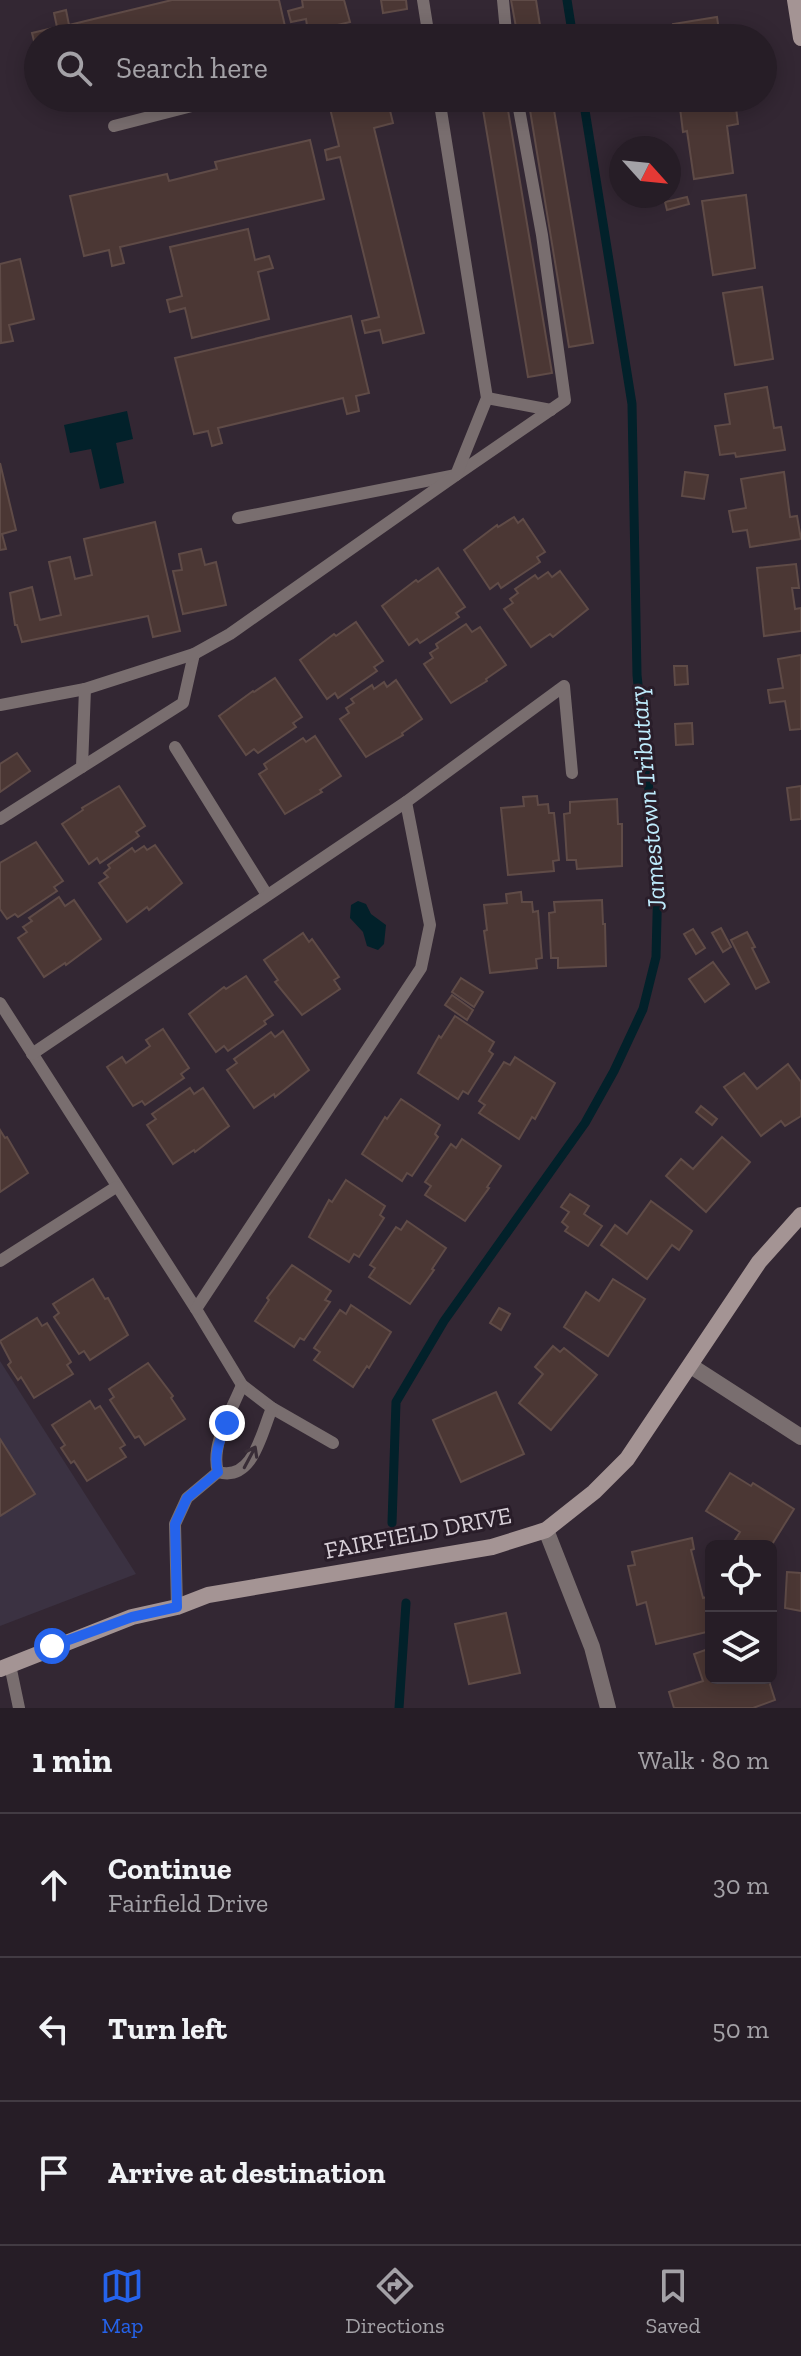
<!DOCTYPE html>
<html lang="en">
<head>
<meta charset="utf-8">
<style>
	body { margin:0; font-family:"Zilla Slab",serif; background:#2e262e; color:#f1f3f6 }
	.controls { position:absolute; right:24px; bottom:24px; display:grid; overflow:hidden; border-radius:12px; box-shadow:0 4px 20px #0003 }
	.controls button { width:72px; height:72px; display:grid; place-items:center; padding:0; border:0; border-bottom:2px solid #423b43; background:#261d26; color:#f1f3f6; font:40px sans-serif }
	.compass { position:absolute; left:609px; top:136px; width:72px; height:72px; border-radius:50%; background:#261d26; box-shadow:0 4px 20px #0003; rotate:117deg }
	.stop { position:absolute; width:24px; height:24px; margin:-18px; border:6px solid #2563eb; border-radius:50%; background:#fff }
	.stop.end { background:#2563eb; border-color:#fff; box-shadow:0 2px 8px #0008 }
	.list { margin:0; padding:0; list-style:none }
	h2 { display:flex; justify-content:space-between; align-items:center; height:104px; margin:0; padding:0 32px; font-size:34px }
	h2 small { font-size:26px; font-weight:400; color:#a4a2a7 }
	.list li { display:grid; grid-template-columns:52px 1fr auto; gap:24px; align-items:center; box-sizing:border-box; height:144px; padding:0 32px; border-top:2px solid #423b43 }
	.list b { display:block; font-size:30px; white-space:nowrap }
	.list p { margin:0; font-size:26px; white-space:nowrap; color:#a4a2a7 }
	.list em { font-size:26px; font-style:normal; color:#a4a2a7 }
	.icon { flex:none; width:44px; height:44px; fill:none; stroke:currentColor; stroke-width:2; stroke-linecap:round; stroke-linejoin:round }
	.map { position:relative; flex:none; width:801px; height:1708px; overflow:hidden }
	.search { position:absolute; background:#261d26; box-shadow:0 4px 20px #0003; left:24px; right:24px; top:24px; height:88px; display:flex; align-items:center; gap:20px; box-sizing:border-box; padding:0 28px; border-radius:44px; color:#a4a2a7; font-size:30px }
	.sheet { height:536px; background:#261d26 }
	nav { display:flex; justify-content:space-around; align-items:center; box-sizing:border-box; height:112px; border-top:2px solid #423b43; background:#261d26; font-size:22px; color:#a4a2a7 }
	nav a { display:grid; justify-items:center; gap:4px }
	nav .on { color:#2563eb }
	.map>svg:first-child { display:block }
	.commercial { fill:#3b3242 }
	.water { fill:#02212a }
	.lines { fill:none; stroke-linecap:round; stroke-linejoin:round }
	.stream { stroke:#02212a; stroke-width:9 }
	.building { fill:#4b3734; stroke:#5f4b47; stroke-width:2 }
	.lane { stroke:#796e6f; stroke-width:12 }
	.street { stroke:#796e6f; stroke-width:16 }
	.secondary { stroke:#a49494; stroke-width:16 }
	.oneway { stroke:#392d37 }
	.route { stroke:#2563eb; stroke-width:10 }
	.labels { text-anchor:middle; stroke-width:6; stroke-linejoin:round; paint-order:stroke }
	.street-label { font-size:24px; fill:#d7cfd7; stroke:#291d29 }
	.water-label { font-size:26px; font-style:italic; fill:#bfecfd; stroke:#291d29 }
</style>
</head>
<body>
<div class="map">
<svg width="801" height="1708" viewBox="0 0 801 1708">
	<rect width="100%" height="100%" fill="#332733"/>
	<polygon class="commercial" points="0,1361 136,1574 0,1626"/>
	<g class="water">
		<polygon points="127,411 133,439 116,443 124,483 100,489 91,449 70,453 64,425"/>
		<polygon points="358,901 366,904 371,914 386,925 384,944 378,950 367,946 363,932 350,918 351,905"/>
	</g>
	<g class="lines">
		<g class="stream">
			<polyline points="567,0 573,38"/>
			<polyline points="392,1523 396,1402 444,1321 585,1123 614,1071 643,1009 656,957 658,878 637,675 632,404 583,98"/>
			<polyline points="399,1708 406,1603"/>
		</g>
	</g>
	<g class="building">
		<polygon points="172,0 279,0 287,35 273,38 38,38 38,57 32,33 57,27 54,13 66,10 69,25"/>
		<polygon points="302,0 344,0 350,22 308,32 306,19 291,22 288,11 303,7"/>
		<polygon points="381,0 406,0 407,9 383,13"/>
		<polygon points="511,0 536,0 542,38 518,38"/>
		<polygon points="717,17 720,38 675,38 673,24"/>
		<polygon points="355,98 387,98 393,123 374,128 424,333 383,343 380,330 365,333 362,321 379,317 340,157 327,160 325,150 339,146 329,104"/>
		<polygon points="481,98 506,98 552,373 528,377"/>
		<polygon points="528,98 552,98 593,343 569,347"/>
		<polygon points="735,100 738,124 727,126 733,173 694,179 687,131 683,132 680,108"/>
		<polygon points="310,140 324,199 120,247 124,263 112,266 109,250 84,256 70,196 167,174 169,181 217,169 215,162"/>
		<polygon points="746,195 755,268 713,275 702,201"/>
		<polygon points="687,197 689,204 667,210 665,202"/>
		<polygon points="248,229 255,260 269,256 273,268 258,272 269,319 192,338 185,308 170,312 167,300 182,296 170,247"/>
		<polygon points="20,259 34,319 9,325 13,341 1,343 0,264"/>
		<polygon points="762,287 773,359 735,365 723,293"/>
		<polygon points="351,316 369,393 356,396 359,411 347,414 343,398 218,428 222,443 212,446 208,431 194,434 175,358"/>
		<polygon points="767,387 774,428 781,427 785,450 736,457 735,453 720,455 715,426 730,424 725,394"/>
		<polygon points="0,463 16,530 2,534 6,549 0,550"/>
		<polygon points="685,472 708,475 704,499 682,496"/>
		<polygon points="784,472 790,517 797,516 801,539 750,547 747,530 733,532 729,511 746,508 741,479"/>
		<polygon points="514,517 518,523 523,519 545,552 537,557 540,562 501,588 498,583 490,589 464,550 497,525 498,527"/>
		<polygon points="155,522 180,631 153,637 148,616 22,642 17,625 15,625 10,593 32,587 40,620 61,615 49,562 70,557 75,579 92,575 84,539"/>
		<polygon points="201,549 205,565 216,562 226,605 183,614 173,571 182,570 179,554"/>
		<polygon points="796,564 799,588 792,588 795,609 801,608 801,631 764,636 757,568"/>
		<polygon points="438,568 465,607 456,613 459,617 420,643 417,639 409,645 382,606 416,580 418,582"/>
		<polygon points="560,571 588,609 553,637 550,634 531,647 504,609 513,603 510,599 518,593 515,589 535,575 538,579 548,572 552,577"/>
		<polygon points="356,622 383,661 374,667 377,671 338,698 335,693 327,699 300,660 334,634 336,636"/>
		<polygon points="466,624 472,632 480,627 506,665 486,679 487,681 451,703 424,664 433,658 430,653 438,648 436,644"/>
		<polygon points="801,655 801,729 790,730 785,701 770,703 768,690 783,688 778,659"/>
		<polygon points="674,666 687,666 688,684 675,685"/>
		<polygon points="275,678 302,717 293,723 296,727 258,753 254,749 246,755 219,716 253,691 254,692"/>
		<polygon points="396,680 422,719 402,733 403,735 366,757 340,719 349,713 346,708 354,703 351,699 372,685 374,689 384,682 387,687"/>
		<polygon points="692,723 693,744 676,745 675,724"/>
		<polygon points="315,736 341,776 320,790 322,792 285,814 259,774 267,769 264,764 303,738 306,742"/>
		<polygon points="17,753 30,771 0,792 0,764"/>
		<polygon points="119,786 145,826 136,832 139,836 100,863 97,858 89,864 62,824 83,810 82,808"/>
		<polygon points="801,786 801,819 791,820 787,788"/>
		<polygon points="537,796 538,805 548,804 549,813 554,813 559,860 553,861 554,871 508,875 501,808 524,806 523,797"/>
		<polygon points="617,799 618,824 622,824 622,866 577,869 576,860 567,860 564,814 570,813 570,802"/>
		<polygon points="36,842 63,881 54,887 57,891 18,917 15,914 7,919 0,909 0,863"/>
		<polygon points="155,845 182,883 149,910 147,907 127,922 99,883 108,877 104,873 110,868 108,865 132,848 135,852 144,846 147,850"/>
		<polygon points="521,892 522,902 532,902 533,912 538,911 542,958 536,959 537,968 490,973 484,931 487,930 484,905 507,903 506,894"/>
		<polygon points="59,897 65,906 74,900 101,939 66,965 65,963 44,977 18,938 27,932 23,927 32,921 29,918"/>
		<polygon points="602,900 603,924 605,924 606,966 558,968 558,958 551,958 549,913 555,912 554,902"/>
		<polygon points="721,928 731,947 723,952 712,933"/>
		<polygon points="693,929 705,948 696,954 684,934"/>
		<polygon points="747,932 755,947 752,948 769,982 756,989 731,940"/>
		<polygon points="303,933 309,942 312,939 339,977 334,980 340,989 302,1015 275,982 278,980 264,960"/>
		<polygon points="713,962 729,984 705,1002 689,979"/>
		<polygon points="246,976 273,1015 264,1021 266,1024 228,1051 224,1046 216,1052 189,1014 224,987 226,989"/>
		<polygon points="461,978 483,992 474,1007 452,992"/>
		<polygon points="452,995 473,1010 467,1020 445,1005"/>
		<polygon points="455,1016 494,1042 489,1051 493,1054 468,1094 463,1091 458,1099 418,1073 439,1036 441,1038"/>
		<polygon points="163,1029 189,1068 181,1074 184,1078 145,1105 142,1101 133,1106 107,1067 122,1057 126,1063 150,1046 146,1040"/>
		<polygon points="283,1031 309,1070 275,1097 274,1094 254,1108 227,1070 237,1063 234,1059 271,1032 275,1037"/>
		<polygon points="515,1057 555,1083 535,1119 532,1117 519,1139 479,1113 485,1105 479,1101 504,1062 510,1065"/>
		<polygon points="788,1064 801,1082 801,1116 785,1126 781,1121 761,1136 724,1087 744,1073 757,1089"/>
		<polygon points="190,1088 194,1094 203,1088 229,1126 195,1152 194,1150 173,1164 147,1125 156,1119 152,1114"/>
		<polygon points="401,1099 440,1125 435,1134 438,1137 412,1176 407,1173 402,1181 362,1154 385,1117 387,1119"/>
		<polygon points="701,1106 717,1119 712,1125 696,1112"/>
		<polygon points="0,1130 5,1138 7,1137 28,1173 0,1192"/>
		<polygon points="722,1137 750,1162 706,1212 666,1176 681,1159 693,1169"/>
		<polygon points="462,1139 501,1166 487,1187 489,1188 465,1221 425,1195 431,1186 425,1182 451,1144 456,1148"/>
		<polygon points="346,1180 385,1206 380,1215 384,1218 359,1257 354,1254 349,1262 309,1237 329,1200 332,1202"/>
		<polygon points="570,1194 589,1206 584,1214 602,1226 588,1246 565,1231 568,1227 562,1222 569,1212 561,1207"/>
		<polygon points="651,1201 692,1231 679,1250 672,1245 647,1279 601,1245 615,1225 627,1234"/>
		<polygon points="407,1221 446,1248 432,1269 434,1270 410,1304 369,1277 375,1268 370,1265 396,1227 401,1230"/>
		<polygon points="292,1265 331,1291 325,1300 330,1302 304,1340 300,1338 294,1347 255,1321 269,1300 267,1298"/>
		<polygon points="93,1279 105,1299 108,1298 128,1335 90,1360 84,1351 79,1354 54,1317 59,1313 53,1304"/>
		<polygon points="613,1279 645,1299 608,1356 564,1327 586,1292 599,1301"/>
		<polygon points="351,1305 391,1332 369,1368 367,1366 353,1387 314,1360 320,1352 314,1348 340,1310 346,1314"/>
		<polygon points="499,1308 510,1314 501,1330 490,1323"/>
		<polygon points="37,1318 42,1326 47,1323 71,1362 67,1365 73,1374 34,1398 21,1377 18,1380 8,1365 11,1362 0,1341"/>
		<polygon points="553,1346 560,1352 564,1348 597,1375 551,1430 519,1403 543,1374 535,1367"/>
		<polygon points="148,1363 173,1396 171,1398 185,1419 145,1445 139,1436 135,1438 110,1400 114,1397 109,1389"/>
		<polygon points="496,1392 524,1454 461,1482 433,1420"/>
		<polygon points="90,1401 95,1409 100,1406 125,1445 120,1448 126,1457 87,1481 74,1461 71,1463 61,1448 65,1445 52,1425"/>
		<polygon points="0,1439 35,1494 0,1516"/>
		<polygon points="730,1473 751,1486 753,1483 794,1509 771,1546 731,1546 740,1532 706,1511"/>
		<polygon points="692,1538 694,1549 691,1550 703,1598 707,1597 711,1612 711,1631 656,1644 646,1602 637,1605 628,1566 635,1565 632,1552"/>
		<polygon points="787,1572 801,1573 801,1611 785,1608"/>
		<polygon points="506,1613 520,1673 469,1684 455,1624"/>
		<polygon points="711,1648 711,1678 768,1678 775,1700 753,1708 674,1708 669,1692 703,1681 694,1654"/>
	</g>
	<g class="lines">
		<g class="lane">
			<polyline points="423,0 429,38"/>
			<polyline points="471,38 506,32 503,0"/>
			<polyline points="114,126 223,98"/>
			<polyline points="487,398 551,410"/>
			<polyline points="238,518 456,475 565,400 542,235 517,98"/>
			<polyline points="0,705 85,689"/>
			<polyline points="175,747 267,895"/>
			<polyline points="82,767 183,703 194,654"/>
			<polyline points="406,802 564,686 572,773"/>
			<polyline points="0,819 82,767 85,689 194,654 230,634 456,475 487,398 439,98"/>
			<polyline points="0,1003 196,1309 242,1385 272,1408 333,1443"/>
			<polyline points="32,1054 406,802 430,925 421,968 196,1309"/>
			<polyline points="0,1261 116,1187"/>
			<path d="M242,1385C232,1410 210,1445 218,1472C253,1482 261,1434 272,1408"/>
			<polyline points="177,1607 175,1524 187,1498 218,1472"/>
			<polyline points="10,1665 19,1708"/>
		</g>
		<g class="street">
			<polyline points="691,1366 801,1437"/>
			<polyline points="546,1530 592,1647 608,1708"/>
		</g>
		<g class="secondary">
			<polyline points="795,0 801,38"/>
			<polyline points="0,1669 132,1617 177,1607 208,1595 492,1547 546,1530 594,1492 627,1459 759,1262 801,1215"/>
		</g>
	</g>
	<defs><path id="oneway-shaft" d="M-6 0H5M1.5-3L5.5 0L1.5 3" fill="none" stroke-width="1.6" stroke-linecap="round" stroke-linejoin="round" transform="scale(2)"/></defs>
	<use class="oneway" href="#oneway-shaft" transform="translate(250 1457) rotate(-62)"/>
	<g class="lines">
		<path class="route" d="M52,1646L132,1617L177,1607L175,1524L187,1498L218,1472C213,1454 220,1440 227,1423"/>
	</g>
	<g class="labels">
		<g class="street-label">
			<text transform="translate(418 1533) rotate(-11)" y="8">FAIRFIELD DRIVE</text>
		</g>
		<g class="water-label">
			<text transform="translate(647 798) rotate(-95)" y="9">Jamestown Tributary</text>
		</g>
	</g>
</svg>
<div class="controls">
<button><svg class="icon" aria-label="locate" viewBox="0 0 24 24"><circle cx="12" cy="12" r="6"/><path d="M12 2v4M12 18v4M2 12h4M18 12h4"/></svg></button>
<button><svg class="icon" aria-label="layers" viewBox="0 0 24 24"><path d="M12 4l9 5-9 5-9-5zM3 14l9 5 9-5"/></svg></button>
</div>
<svg class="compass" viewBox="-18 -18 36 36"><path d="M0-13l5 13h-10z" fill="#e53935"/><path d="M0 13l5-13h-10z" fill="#a4a2a7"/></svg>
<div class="stop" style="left:52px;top:1646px"></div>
<div class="stop end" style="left:227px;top:1423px"></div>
<div class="search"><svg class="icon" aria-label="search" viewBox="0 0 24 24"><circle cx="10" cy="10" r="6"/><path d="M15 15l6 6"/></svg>Search here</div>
</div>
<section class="sheet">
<h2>1 min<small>Walk · 80 m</small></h2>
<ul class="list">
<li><svg class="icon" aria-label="ahead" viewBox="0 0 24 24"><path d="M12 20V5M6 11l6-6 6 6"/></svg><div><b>Continue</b><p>Fairfield Drive</p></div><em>30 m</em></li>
<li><svg class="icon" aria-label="left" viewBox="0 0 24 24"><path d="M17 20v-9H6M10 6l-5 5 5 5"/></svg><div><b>Turn left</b></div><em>50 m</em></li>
<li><svg class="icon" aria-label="arrive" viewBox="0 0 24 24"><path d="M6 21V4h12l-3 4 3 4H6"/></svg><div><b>Arrive at destination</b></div></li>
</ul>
</section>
<nav>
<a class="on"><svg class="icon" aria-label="map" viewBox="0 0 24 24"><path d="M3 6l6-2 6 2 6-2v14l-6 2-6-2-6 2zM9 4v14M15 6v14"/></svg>Map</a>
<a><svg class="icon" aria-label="directions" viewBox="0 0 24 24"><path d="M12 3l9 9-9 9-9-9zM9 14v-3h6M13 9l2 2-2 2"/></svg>Directions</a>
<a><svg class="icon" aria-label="saved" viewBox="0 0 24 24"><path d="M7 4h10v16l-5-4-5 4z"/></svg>Saved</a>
</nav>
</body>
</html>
